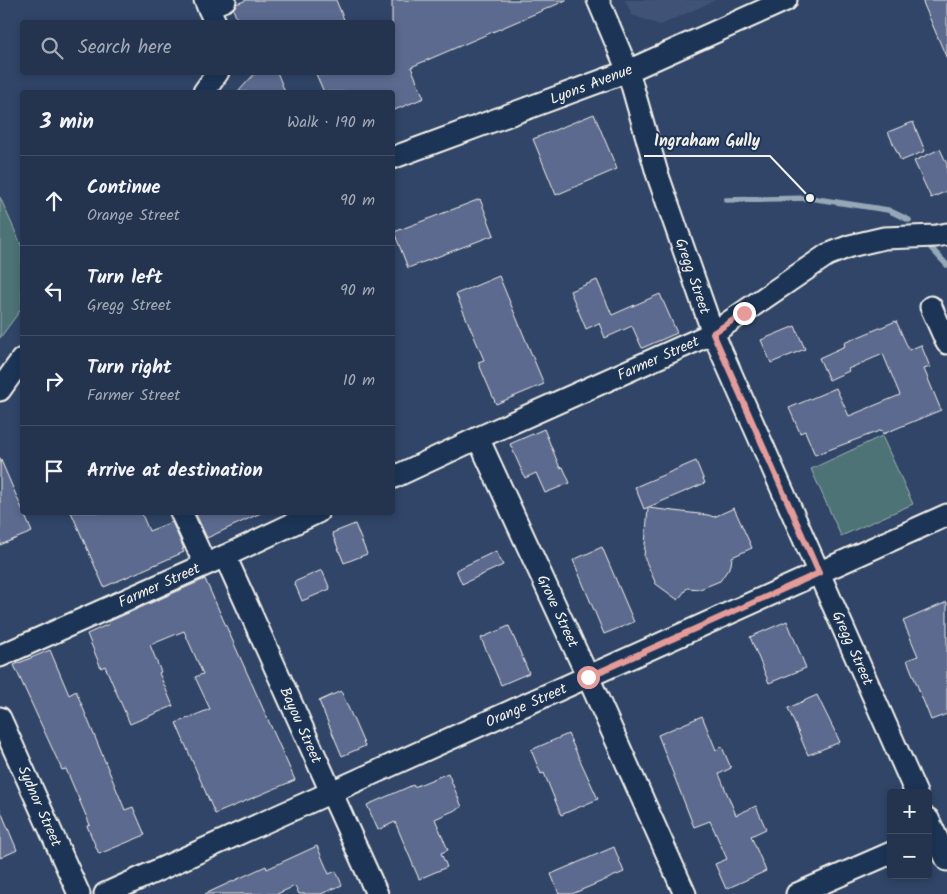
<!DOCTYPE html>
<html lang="en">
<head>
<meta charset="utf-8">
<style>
	body { margin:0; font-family:Kalam,sans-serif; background:#2c3c55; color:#f1f3f6 }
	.controls { position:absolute; right:15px; bottom:15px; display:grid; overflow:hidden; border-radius:5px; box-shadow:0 2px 8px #0003 }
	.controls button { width:45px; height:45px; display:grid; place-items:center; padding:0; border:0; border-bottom:1px solid #414f66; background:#24344e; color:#f1f3f6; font:25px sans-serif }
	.stop { position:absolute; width:15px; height:15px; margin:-11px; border:4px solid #e69b98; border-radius:50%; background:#fff }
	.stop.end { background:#e69b98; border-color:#fff; box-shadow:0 1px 5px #0008 }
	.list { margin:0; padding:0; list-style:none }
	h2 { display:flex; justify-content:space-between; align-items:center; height:65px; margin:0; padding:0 20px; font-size:21px }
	h2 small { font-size:16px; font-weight:400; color:#a3aab6 }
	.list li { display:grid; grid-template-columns:32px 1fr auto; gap:15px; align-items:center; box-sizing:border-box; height:90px; padding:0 20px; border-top:1px solid #414f66 }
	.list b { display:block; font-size:19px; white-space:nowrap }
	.list p { margin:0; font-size:16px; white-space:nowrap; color:#a3aab6 }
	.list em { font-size:16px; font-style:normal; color:#a3aab6 }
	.icon { flex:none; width:28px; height:28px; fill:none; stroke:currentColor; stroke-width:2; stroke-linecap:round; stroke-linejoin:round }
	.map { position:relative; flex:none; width:947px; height:894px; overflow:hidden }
	.search { position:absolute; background:#24344e; box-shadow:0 2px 8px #0003; left:20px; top:20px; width:375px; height:55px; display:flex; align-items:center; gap:12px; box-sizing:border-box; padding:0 18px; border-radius:5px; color:#a3aab6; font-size:19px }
	.panel { position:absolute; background:#24344e; box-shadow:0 2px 8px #0003; left:20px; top:90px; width:375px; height:425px; border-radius:5px }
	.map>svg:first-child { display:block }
	.built { fill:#415376 }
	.green { fill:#4d7376; stroke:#a0b2af }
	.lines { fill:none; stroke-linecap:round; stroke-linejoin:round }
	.stream { stroke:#96a8b7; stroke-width:5.5 }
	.building { fill:#5b6b8f; stroke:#f4f1e8 }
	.minor-casing { stroke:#f4f1e8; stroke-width:25 }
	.minor { stroke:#1d3557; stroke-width:21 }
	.route { stroke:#e69b98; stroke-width:6 }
	.labels { text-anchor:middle; stroke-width:4; stroke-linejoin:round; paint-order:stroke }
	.street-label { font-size:15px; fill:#f4f1e8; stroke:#1d3557 }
	.leader { fill:none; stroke:#f4f1e8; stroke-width:2 }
	.callout-dot { fill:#f4f1e8; stroke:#1d3557; stroke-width:2 }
	.callout-label { font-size:16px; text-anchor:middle; font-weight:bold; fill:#f4f1e8; stroke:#1d3557; stroke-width:4; stroke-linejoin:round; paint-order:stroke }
</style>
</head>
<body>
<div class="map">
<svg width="947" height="894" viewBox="0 0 947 894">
	<rect width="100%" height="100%" fill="#304568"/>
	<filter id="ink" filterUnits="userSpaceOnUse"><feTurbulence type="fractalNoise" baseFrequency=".02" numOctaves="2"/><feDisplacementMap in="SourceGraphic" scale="10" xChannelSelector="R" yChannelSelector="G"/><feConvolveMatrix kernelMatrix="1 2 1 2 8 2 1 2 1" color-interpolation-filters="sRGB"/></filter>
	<g filter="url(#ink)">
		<polygon class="built" points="625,0 716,0 660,25 632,15"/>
		<g class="green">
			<polygon points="0,197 22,247 22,308 0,338"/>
			<polygon points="882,436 913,504 841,536 811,469"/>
		</g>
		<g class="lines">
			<g class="stream">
				<polyline points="726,200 810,198 888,210 909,220"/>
				<polyline points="931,248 947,265"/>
			</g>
		</g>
		<g class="building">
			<polygon points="247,0 336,0 345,22 238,22 233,9 236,4"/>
			<polygon points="392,0 567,0 411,67 424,98 392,111 392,92 324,92 315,72 392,72"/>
			<polygon points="922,0 947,0 947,59"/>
			<polygon points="256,72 277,72 285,92 238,92"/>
			<polygon points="594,114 617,169 556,195 533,139"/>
			<polygon points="913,122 925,151 901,161 888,132"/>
			<polygon points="940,149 947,164 947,191 931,198 914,161"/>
			<polygon points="480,199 494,235 408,268 394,232"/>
			<polygon points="499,276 544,384 496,404 478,362 484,360 456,294"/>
			<polygon points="597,280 612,315 660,294 677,333 642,348 632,326 605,338 599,323 586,329 570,291"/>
			<polygon points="896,321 909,350 921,345 930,367 924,369 941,410 883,434 882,430 815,455 805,431 800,433 789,408 836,388 849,416 900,395 883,354 848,369 849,371 829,380 819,358 845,346 844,343"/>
			<polygon points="795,326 805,349 771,363 761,340"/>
			<polygon points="544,429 560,468 563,467 570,483 545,493 536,473 525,478 510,444"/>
			<polygon points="0,458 32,532 0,545"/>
			<polygon points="696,461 705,483 644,509 635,487"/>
			<polygon points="648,508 708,515 714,517 734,508 752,548 732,557 731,565 720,581 700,589 687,588 678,600 656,584 644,557"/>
			<polygon points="71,512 141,512 149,531 172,522 184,549 182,549 184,552 104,587"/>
			<polygon points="195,512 263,512 207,538"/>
			<polygon points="355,524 367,554 344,563 332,533"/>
			<polygon points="602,547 634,622 604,634 573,560"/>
			<polygon points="496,551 503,565 462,584 456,570"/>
			<polygon points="322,570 330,589 302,601 294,582"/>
			<polygon points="205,579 295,780 215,814 176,723 210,709 195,677 203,674 184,631 150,645 161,672 159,673 173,706 130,724 105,666 101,668 87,634 109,624 108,622"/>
			<polygon points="947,602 947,714 931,720 907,660 918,656 903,621"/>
			<polygon points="787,621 806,668 769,683 750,637"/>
			<polygon points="509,626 529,673 501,685 481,638"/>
			<polygon points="50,650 69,695 76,691 125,810 133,807 145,835 99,854 87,826 90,825 66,769 62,770 14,665"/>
			<polygon points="341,691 365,746 342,756 319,701"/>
			<polygon points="817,695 840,742 808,755 788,708"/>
			<polygon points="702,716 716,750 722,747 731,768 719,774 736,815 756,806 766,829 751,836 766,871 726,889 715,864 727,859 710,821 694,827 658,735"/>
			<polygon points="568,734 598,799 561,815 544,773 541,774 531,750"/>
			<polygon points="448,773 462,807 435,819 448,850 441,853 447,867 419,879 395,822 378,830 367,805 413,785 414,787"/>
			<polygon points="0,809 17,850 0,858"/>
			<polygon points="317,846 329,874 336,871 342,885 321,894 299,894 295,886 277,894 205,894 266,866 267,869"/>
			<polygon points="614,847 624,872 572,894 559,894 551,874"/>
		</g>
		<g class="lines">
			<defs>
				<g id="minor">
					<polyline points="205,0 215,22"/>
					<polyline points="598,0 628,71 657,173 713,333 916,793"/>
					<polyline points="208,7 225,0"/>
					<polyline points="204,92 218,72"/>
					<polyline points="392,158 628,71 786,0"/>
					<polyline points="931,307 947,343"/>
					<polyline points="0,390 22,359"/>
					<polyline points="478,438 588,677 685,894"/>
					<polyline points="392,478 478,438 713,333 827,255 850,246 884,238 936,236 947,234"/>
					<polyline points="181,512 205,564"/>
					<polyline points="225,556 377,894"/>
					<polyline points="0,656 225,556 318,512"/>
					<polyline points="0,718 79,894"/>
					<polyline points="928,819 947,860"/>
					<polyline points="105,894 947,515"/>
					<polyline points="797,894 891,853"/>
				</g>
			</defs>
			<use href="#minor" class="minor-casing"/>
			<use href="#minor" class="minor"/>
		</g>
	</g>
	<g class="lines" filter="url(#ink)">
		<polyline class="route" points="588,677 819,573 713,333 744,313"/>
	</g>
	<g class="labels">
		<g class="street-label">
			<text transform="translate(591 84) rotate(-21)" y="5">Lyons Avenue</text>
			<text transform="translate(693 276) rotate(71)" y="5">Gregg Street</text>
			<text transform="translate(658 358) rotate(-24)" y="5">Farmer Street</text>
			<text transform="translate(159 585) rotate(-24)" y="5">Farmer Street</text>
			<text transform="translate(558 611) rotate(65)" y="5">Grove Street</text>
			<text transform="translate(853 648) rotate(66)" y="5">Gregg Street</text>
			<text transform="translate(526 705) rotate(-24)" y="5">Orange Street</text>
			<text transform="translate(301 725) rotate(66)" y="5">Bayou Street</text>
			<text transform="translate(40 806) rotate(66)" y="5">Sydnor Street</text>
		</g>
	</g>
	<path class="leader" d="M810 198L770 156H644"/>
	<circle class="callout-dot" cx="810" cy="198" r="5"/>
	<g class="callout-label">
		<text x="707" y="146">Ingraham Gully</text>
	</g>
</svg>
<div class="controls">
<button>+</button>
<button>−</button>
</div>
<div class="stop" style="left:588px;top:677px"></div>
<div class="stop end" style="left:744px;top:313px"></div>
<div class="search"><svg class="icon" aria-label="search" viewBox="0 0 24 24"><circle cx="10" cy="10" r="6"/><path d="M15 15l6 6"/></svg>Search here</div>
<section class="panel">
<h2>3 min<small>Walk · 190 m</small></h2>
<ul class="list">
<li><svg class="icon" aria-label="ahead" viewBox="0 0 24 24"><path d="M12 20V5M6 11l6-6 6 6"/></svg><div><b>Continue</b><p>Orange Street</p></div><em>90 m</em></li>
<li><svg class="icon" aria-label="left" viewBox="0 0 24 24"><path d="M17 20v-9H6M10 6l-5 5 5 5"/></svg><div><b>Turn left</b><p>Gregg Street</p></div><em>90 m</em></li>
<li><svg class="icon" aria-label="right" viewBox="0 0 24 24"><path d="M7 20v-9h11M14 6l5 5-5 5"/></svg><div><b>Turn right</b><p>Farmer Street</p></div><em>10 m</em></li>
<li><svg class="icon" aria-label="arrive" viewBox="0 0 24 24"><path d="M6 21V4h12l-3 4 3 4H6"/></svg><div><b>Arrive at destination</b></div></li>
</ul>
</section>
</div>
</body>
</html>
